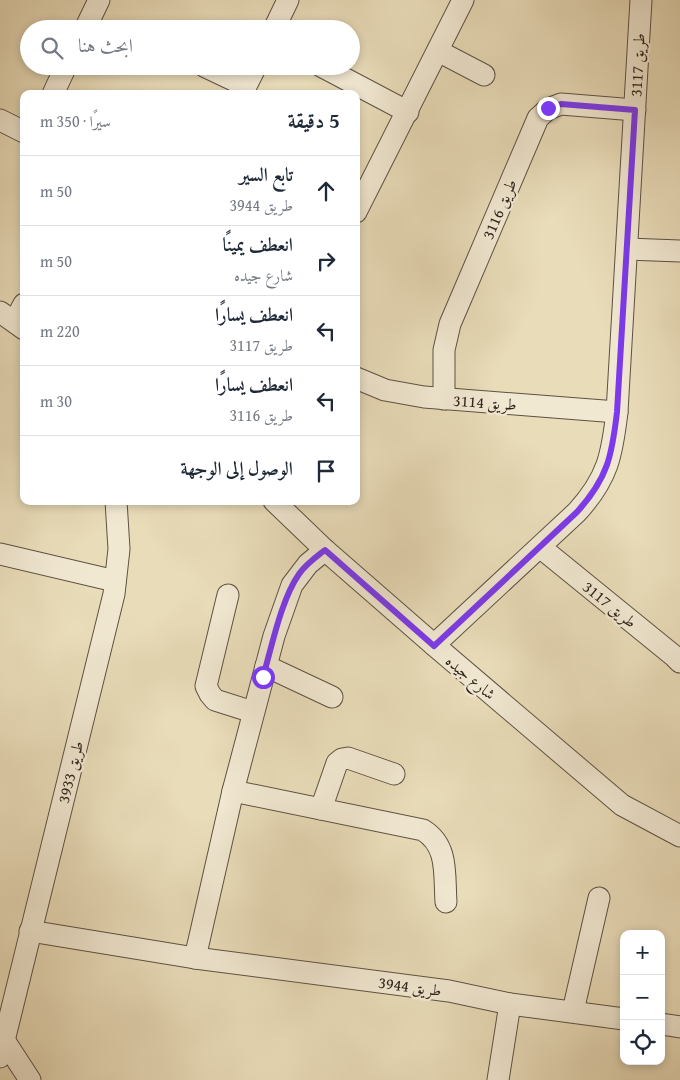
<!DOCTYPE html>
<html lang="ar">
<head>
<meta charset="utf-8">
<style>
	body { margin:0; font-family:"Gentium Book Plus",Amiri,serif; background:#f6f6f7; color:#1f2937; direction:rtl }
	.controls { position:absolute; right:15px; bottom:15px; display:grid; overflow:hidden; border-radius:10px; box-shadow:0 2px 8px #0003 }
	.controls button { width:45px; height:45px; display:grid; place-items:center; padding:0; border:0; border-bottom:1px solid #e0e1e3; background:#fff; color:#1f2937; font:25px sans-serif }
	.stop { position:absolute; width:15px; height:15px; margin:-11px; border:4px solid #7c3aed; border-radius:50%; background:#fff }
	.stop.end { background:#7c3aed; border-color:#fff; box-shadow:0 1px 5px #0008 }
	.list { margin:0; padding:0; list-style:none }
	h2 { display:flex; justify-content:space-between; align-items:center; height:65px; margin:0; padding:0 20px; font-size:21px }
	h2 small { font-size:16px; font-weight:400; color:#747a83 }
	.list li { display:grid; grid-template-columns:32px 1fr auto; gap:15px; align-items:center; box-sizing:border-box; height:70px; padding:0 20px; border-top:1px solid #e0e1e3 }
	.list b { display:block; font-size:19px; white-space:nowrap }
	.list p { margin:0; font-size:16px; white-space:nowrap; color:#747a83 }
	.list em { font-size:16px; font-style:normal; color:#747a83 }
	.icon { flex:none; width:28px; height:28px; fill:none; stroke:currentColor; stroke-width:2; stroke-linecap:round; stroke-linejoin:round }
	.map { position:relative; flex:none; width:680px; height:1080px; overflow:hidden; direction:ltr }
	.search { position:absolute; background:#fff; box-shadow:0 2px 8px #0003; left:20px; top:20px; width:340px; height:55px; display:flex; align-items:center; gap:12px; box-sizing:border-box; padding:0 18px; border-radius:28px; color:#747a83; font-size:19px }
	.panel { position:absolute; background:#fff; box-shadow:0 2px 8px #0003; left:20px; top:90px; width:340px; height:415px; border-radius:10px; direction:rtl }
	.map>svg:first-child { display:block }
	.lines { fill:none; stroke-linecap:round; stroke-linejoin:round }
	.minor-casing { stroke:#5d5243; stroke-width:23 }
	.minor { stroke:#f1e8d2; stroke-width:21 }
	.route { stroke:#7c3aed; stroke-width:6 }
	.labels { text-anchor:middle; stroke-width:5; stroke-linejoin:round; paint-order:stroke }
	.street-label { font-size:16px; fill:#2e241c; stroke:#f1e8d2 }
</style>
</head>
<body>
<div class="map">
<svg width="680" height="1080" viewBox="0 0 680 1080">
	<rect width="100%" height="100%" fill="#e9dcb9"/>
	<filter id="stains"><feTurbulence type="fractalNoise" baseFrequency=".004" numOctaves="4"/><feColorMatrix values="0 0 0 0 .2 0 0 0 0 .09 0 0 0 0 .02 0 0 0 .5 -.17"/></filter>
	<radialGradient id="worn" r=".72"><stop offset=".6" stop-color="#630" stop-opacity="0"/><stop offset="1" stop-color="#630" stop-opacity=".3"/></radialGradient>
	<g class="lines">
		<defs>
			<g id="minor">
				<polyline points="85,29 99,0"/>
				<polyline points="274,29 288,0"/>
				<polyline points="438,51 484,75"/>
				<polyline points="204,66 246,86"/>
				<polyline points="321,66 408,112"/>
				<polyline points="53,94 66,66"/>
				<polyline points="242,94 256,66"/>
				<polyline points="0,120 24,132"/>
				<polyline points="356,212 463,0"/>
				<polyline points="627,249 680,251"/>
				<polyline points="0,312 24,329"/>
				<polyline points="15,321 24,304"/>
				<polyline points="356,378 385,390 424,397 617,412"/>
				<polyline points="444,399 444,350 450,324 538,118 548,109 561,104 635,110"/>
				<polyline points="274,501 325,550 434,645 622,805 680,836"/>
				<polyline points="540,547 674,656 680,662"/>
				<polyline points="0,554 115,581"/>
				<polyline points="228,595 206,686 210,694 215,700 253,712"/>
				<path d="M434,645L577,512C608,478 612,455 617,412L641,0"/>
				<polyline points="266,666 332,697"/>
				<path d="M233,791L423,830C449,846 444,875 446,902"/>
				<polyline points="321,809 337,763 342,759 348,758 394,774"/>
				<polyline points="30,931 195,958 449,991 510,1004 624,1019"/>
				<polyline points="195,958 233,791 274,636 292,585 308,564 325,550"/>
				<polyline points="573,1011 599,898"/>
				<polyline points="661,1024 680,1027"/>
				<polyline points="0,1043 4,1040 30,1080"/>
				<polyline points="0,1057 114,594 119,549 116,501"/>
				<polyline points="498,1080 510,1004"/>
			</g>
		</defs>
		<use href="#minor" class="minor-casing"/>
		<use href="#minor" class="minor"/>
	</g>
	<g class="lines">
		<path class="route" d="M263,677C272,646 281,600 299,574C306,564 316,557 325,550L434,646L577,512C608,478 612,455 617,412L635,110L561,104L548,108"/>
	</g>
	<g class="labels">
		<g class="street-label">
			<text transform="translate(637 65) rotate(-87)" y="6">طريق 3117</text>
			<text transform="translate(499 209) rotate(-67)" y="6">طريق 3116</text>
			<text transform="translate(485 402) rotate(4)" y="6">طريق 3114</text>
			<text transform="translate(610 604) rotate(39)" y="6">طريق 3117</text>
			<text transform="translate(471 677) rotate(40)" y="6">شارع جيده</text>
			<text transform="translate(70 772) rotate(-76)" y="6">طريق 3933</text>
			<text transform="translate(410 986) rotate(8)" y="6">طريق 3944</text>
		</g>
	</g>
	<rect width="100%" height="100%" filter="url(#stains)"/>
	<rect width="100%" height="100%" fill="url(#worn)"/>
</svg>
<div class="controls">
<button>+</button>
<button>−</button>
<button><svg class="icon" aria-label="locate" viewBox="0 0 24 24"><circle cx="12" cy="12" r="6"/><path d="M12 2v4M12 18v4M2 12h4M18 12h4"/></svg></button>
</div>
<div class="stop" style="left:263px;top:677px"></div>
<div class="stop end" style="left:548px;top:108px"></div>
<div class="search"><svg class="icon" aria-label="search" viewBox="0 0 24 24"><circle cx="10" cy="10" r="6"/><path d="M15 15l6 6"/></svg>ابحث هنا</div>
<section class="panel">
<h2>5 دقيقة<small>سيرًا · 350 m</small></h2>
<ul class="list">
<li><svg class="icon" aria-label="ahead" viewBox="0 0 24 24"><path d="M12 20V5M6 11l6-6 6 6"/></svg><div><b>تابع السير</b><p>طريق 3944</p></div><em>50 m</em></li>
<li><svg class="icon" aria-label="right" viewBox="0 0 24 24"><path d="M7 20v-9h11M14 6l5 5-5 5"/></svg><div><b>انعطف يمينًا</b><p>شارع جيده</p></div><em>50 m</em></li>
<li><svg class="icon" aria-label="left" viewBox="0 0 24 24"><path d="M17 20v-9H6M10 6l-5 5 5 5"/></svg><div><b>انعطف يسارًا</b><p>طريق 3117</p></div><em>220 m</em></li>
<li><svg class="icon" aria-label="left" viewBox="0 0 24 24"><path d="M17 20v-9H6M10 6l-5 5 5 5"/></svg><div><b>انعطف يسارًا</b><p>طريق 3116</p></div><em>30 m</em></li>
<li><svg class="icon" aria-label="arrive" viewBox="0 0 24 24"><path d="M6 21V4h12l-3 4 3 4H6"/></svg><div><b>الوصول إلى الوجهة</b></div></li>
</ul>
</section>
</div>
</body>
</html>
